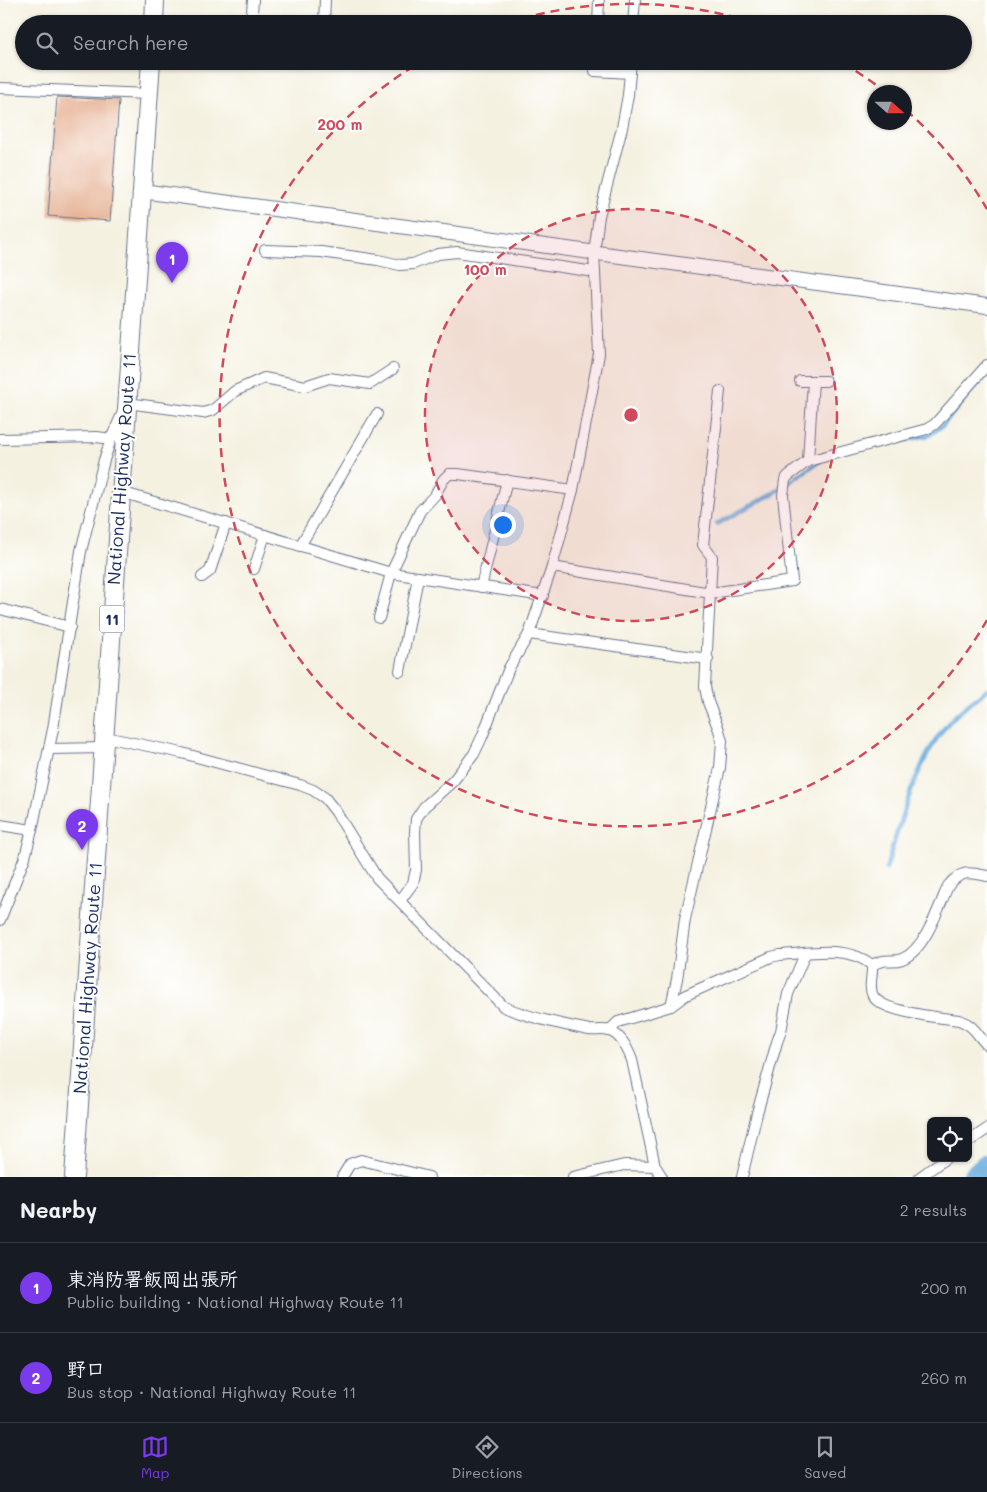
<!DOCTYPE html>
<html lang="en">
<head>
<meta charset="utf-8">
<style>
	body { margin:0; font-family:Mali,"Klee One",sans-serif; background:#20242c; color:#f1f3f6 }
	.controls { position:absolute; right:15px; bottom:15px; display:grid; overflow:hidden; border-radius:8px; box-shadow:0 1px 4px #0004 }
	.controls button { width:45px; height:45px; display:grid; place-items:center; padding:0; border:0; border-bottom:1px solid #363941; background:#171b24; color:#f1f3f6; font:25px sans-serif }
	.compass { position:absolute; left:867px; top:85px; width:45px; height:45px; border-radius:50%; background:#171b24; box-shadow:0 1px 4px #0004; rotate:111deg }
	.you { position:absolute; left:502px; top:524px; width:18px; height:18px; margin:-12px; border:4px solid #fff; border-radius:50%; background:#1a73e8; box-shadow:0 0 0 8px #1a73e833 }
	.badge { display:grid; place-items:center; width:32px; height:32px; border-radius:50%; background:#7c3aed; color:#fff; font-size:16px; font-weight:700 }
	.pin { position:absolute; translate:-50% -41px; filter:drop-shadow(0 1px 2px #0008) }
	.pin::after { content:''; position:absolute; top:26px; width:18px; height:15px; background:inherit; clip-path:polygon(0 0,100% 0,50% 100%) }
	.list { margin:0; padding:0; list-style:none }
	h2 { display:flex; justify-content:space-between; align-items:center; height:65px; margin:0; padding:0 20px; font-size:21px }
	h2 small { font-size:16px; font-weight:400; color:#9ea1a6 }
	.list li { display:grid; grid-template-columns:32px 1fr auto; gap:15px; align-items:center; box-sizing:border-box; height:90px; padding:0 20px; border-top:1px solid #363941 }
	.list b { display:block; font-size:19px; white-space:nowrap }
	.list p { margin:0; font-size:16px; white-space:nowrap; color:#9ea1a6 }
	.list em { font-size:16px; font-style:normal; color:#9ea1a6 }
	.icon { flex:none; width:28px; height:28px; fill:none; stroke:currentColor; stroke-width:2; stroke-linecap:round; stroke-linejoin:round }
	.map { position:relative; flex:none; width:987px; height:1177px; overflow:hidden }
	.search { position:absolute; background:#171b24; box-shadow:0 1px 4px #0004; left:15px; right:15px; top:15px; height:55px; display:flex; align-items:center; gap:12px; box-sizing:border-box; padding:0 18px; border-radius:28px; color:#9ea1a6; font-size:19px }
	.sheet { height:245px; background:#171b24 }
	nav { display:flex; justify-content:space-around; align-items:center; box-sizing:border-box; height:70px; border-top:1px solid #363941; background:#171b24; font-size:14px; color:#9ea1a6 }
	nav a { display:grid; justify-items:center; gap:2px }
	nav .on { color:#7c3aed }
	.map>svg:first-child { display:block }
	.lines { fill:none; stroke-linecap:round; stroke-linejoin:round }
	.stream { stroke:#66abdc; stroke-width:4.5 }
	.river { stroke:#66abdc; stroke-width:25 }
	.building { fill:#e5ae8f }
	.minor-casing { stroke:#67738c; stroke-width:12 }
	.tertiary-casing { stroke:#67738c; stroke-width:16 }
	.trunk-casing { stroke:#67738c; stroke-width:20 }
	.minor { stroke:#fff; stroke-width:10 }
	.tertiary { stroke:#fff; stroke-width:14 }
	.trunk { stroke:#fff; stroke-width:18 }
	.ring { fill:none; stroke:#d1495b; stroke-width:2.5; stroke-dasharray:9 6 }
	.labels { text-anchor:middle; stroke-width:4; stroke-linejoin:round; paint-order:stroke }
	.shield { fill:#fff; stroke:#5f6d8e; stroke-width:1 }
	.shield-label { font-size:16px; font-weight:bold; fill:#1b2f5e }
	.street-label { font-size:18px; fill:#1b2f5e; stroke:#fff }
	.centre { fill:#d1495b; stroke:#fff; stroke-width:2.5 }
	.ring-label { font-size:15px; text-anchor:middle; font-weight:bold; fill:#d1495b; stroke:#fff; stroke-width:4; stroke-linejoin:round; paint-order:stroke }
</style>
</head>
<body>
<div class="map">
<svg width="987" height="1177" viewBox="0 0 987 1177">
	<rect width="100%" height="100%" fill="#fff"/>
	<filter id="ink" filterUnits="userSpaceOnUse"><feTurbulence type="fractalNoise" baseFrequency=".02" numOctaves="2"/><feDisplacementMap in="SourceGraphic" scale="10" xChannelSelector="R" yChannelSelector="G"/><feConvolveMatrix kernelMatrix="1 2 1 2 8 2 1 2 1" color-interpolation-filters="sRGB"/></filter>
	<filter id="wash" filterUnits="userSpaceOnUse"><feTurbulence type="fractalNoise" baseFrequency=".0096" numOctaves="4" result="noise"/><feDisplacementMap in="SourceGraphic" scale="20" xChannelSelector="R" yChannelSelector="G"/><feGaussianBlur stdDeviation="1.12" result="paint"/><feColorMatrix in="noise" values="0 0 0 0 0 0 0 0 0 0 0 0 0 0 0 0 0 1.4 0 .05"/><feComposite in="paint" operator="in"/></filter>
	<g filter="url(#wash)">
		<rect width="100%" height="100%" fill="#f5f1e1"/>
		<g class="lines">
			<g class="stream">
				<polyline points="900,441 929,435 942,426 987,373"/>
				<polyline points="717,524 774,493 820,461"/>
				<path d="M886,869C900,822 918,755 952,719C963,708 976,699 987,689"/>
			</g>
			<polyline class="river" points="975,1177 987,1166"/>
		</g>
		<g id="blocks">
			<polygon class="building" points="57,97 119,100 110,221 48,216"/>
		</g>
	</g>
	<g filter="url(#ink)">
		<use href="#blocks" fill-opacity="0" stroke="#67738c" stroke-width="1"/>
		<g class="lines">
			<defs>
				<g id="minor">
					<polyline points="251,24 253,0"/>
					<polyline points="324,24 325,0"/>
					<polyline points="598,24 599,0"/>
					<polyline points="633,24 635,0"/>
					<polyline points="596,61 595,71 630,73"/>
					<polyline points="0,88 149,94"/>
					<polyline points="265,250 321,252 378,260 400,265 413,264 438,254 457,252 595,272"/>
					<polyline points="800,381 826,381"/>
					<polyline points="0,439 97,437 111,439"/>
					<polyline points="808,461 813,381"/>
					<polyline points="121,492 391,573 543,596"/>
					<polyline points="300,546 377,414"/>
					<polyline points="552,567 711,593 792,581 783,495 785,480 788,476 808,461 927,429 935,424 987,365"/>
					<polyline points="254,569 265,535"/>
					<polyline points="202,577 210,571 226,523"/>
					<polyline points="481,587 507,480"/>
					<polyline points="0,609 70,627"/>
					<polyline points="379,618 391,573 420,511 435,495 443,480 449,474 458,474 573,490"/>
					<polyline points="529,634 708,659"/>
					<polyline points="400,671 418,577"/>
					<path d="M105,737L182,753L300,785L313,790L325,798L336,812L377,878L504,1007C531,1018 560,1024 589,1030C595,1031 603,1029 609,1031C621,1034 628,1050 632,1060L655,1166L662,1177"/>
					<polyline points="49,749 104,748"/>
					<polyline points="0,825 32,830"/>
					<polyline points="400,901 413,883 416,870 415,832 416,819 424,807 453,781 474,754 482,737 509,668 529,634 552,567 573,490 599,354 594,253 599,216 622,128 628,95 631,61"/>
					<polyline points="0,920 25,857 32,830 53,729 81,551 104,460 111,439 127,403 203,413 213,410 235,391 264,378 305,386 329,378 370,384 393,369"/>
					<path d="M872,965C873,975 868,987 873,996C882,1012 941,1018 959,1020C974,1025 977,1035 987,1045"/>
					<polyline points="671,1006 677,979 685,919 720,768 722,741 719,730 708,702 705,687 712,557 703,545 720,391"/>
					<path d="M609,1031L618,1022L671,1006L686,995L771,957L780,955C811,953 847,945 872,965C886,957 891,963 902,959C925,950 939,907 948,886C961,870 968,872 987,876"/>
					<polyline points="968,1142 987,1129"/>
					<polyline points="342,1177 350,1164 361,1160 429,1177"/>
					<polyline points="573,1177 624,1165 655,1166"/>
					<polyline points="742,1177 757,1113 777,1042 781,1031 788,994 805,954"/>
					<polyline points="920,1177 946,1158"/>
				</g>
				<polyline id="tertiary" points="142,191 987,306"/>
				<g id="trunk">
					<polyline points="154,24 155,0"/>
					<polyline points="74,1177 151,61"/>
				</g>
			</defs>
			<use href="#minor" class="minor-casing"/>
			<use href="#tertiary" class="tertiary-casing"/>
			<use href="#trunk" class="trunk-casing"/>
			<use href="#minor" class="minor"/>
			<use href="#tertiary" class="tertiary"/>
			<use href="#trunk" class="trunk"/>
		</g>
	</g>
	<circle cx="631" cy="415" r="206" fill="#d1495b" fill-opacity=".12"/>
	<g class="ring">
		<circle cx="631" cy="415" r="206"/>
		<path d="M987 620A411 411 0 1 1 419 63M507 23A411 411 0 0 1 755 23M843 63A411 411 0 0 1 884 91M906 110A411 411 0 0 1 987 209"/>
	</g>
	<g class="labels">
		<rect class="shield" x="99.5" y="605.5" width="25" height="27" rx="4"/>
		<g class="shield-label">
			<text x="112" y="625">11</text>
		</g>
		<g class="street-label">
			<text transform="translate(122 469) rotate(-86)" y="6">National Highway Route 11</text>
			<text transform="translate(88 978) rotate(-86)" y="6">National Highway Route 11</text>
		</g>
	</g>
	<circle cx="631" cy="415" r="8" class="centre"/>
	<g class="ring-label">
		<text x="340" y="130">200 m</text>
		<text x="485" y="275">100 m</text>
	</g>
</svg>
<div class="controls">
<button><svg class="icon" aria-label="locate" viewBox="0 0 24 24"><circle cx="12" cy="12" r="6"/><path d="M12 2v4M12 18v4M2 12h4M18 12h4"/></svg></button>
</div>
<svg class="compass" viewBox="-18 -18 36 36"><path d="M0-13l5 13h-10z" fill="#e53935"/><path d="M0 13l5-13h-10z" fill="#9ea1a6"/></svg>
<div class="you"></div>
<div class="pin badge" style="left:172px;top:283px">1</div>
<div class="pin badge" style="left:82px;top:850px">2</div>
<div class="search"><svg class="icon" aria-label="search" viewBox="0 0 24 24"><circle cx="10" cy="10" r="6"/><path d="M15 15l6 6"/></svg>Search here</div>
</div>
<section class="sheet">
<h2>Nearby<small>2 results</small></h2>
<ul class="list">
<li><span class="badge">1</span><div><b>東消防署飯岡出張所</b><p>Public building · National Highway Route 11</p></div><em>200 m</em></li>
<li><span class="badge">2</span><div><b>野口</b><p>Bus stop · National Highway Route 11</p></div><em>260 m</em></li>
</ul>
</section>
<nav>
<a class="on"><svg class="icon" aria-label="map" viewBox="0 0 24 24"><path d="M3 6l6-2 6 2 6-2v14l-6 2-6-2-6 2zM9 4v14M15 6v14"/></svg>Map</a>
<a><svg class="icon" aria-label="directions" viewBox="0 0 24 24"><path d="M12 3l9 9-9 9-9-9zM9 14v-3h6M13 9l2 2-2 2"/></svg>Directions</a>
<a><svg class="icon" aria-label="saved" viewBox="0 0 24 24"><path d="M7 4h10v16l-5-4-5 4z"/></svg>Saved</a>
</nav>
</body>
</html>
